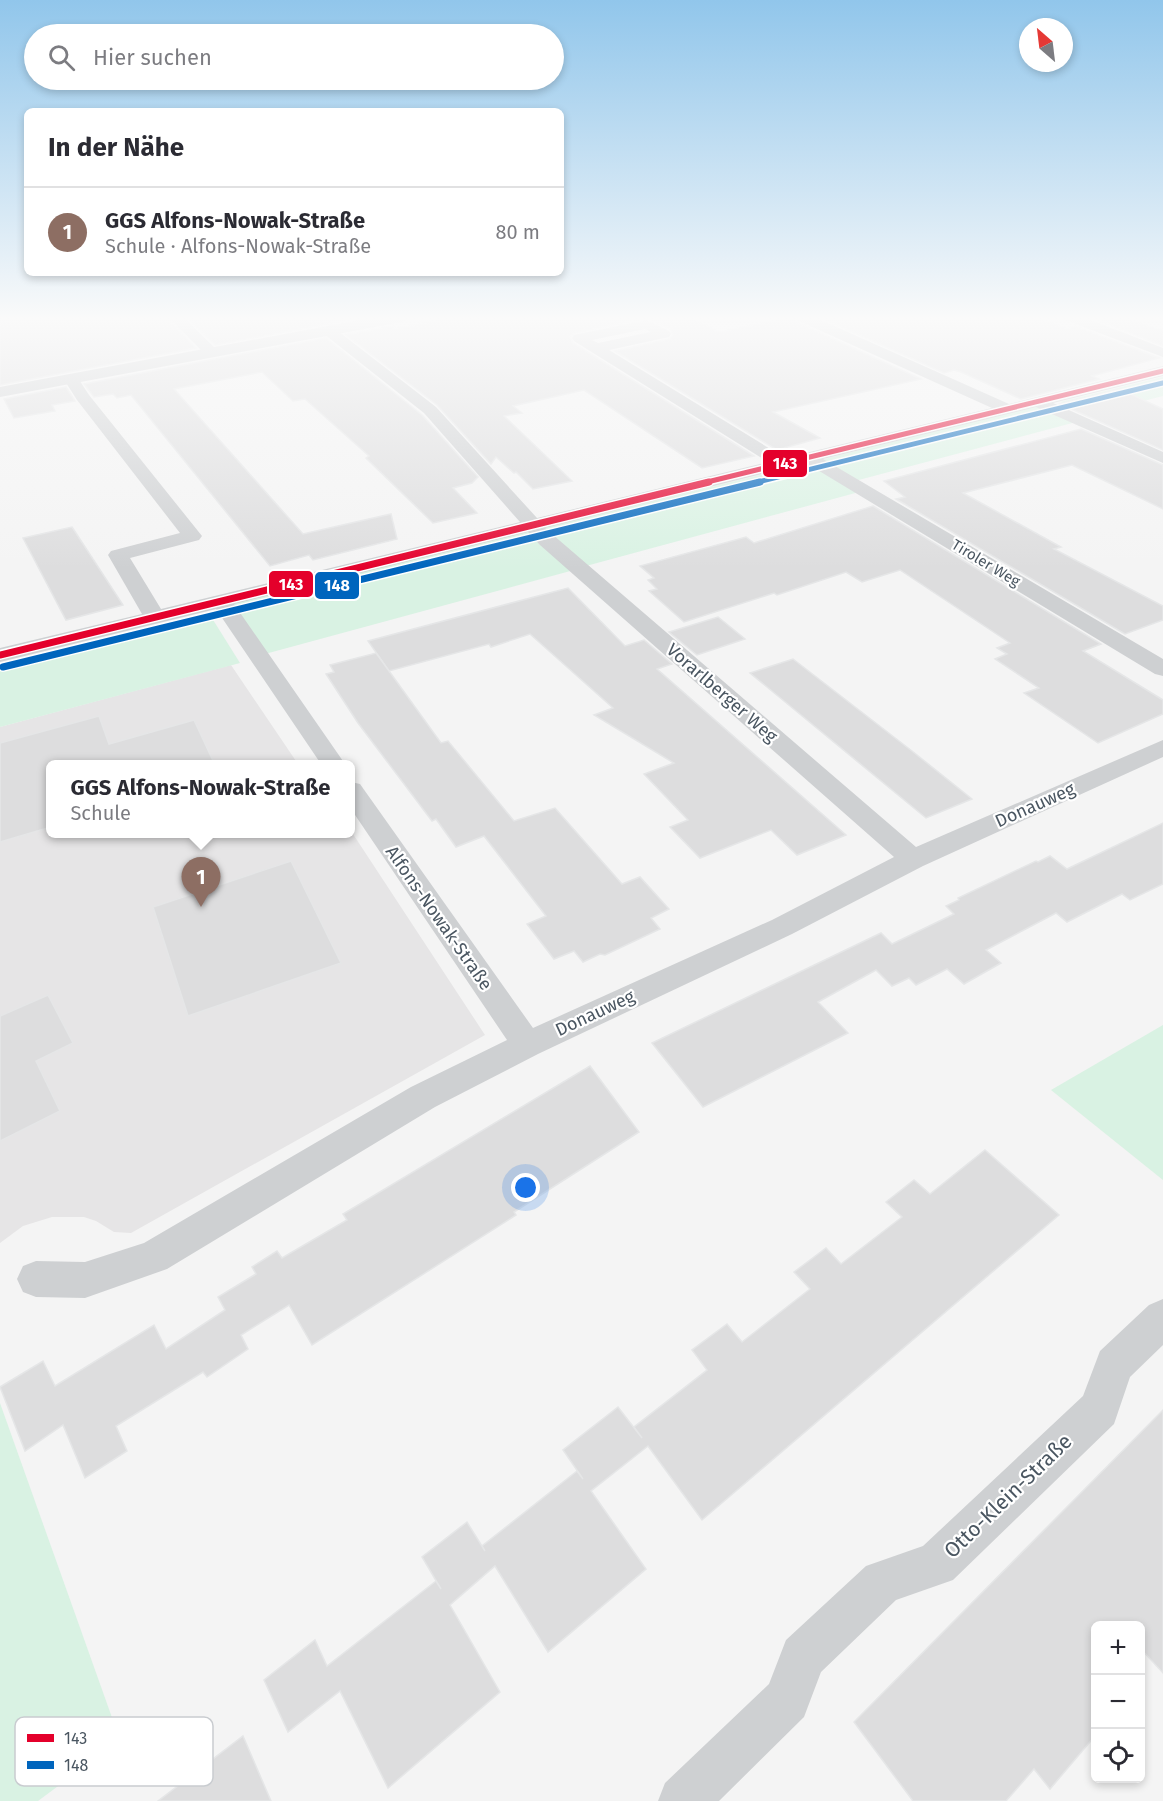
<!DOCTYPE html>
<html lang="de">
<head>
<meta charset="utf-8">
<style>
	body { margin:0; font-family:"Fira Sans",sans-serif; background:#f2f2f3; color:#2b2b33 }
	.controls { position:absolute; right:18px; bottom:18px; display:grid; overflow:hidden; border-radius:9px; box-shadow:0 3px 9px #0003 }
	.controls button { width:54px; height:54px; display:grid; place-items:center; padding:0; border:0; border-bottom:2px solid #e1e1e2; background:#fff; color:#2b2b33; font:30px sans-serif }
	.compass { position:absolute; left:1019px; top:18px; width:54px; height:54px; border-radius:50%; background:#fff; box-shadow:0 3px 9px #0003; rotate:332deg }
	.you { position:absolute; left:526px; top:1188px; width:21px; height:21px; margin:-15px; border:4px solid #fff; border-radius:50%; background:#1a73e8; box-shadow:0 0 0 9px #1a73e833 }
	.badge { display:grid; place-items:center; width:39px; height:39px; border-radius:50%; background:#868d94; color:#fff; font-size:20px; font-weight:700 }
	.pin { position:absolute; translate:-50% -50px; filter:drop-shadow(0 2px 3px #0008) }
	.pin::after { content:''; position:absolute; top:32px; width:21px; height:18px; background:inherit; clip-path:polygon(0 0,100% 0,50% 100%) }
	.popup { position:absolute; left:46px; top:760px; width:309px; height:78px; box-sizing:border-box; display:grid; place-content:center; border-radius:9px; background:#fff; filter:drop-shadow(0 2px 4px #0005); font-size:20px; white-space:nowrap; color:#7c7c81 }
	.popup b { font-size:22px; color:#2b2b33 }
	.popup::after { content:''; position:absolute; left:50%; top:100%; margin-left:-12px; border:12px solid transparent; border-top-color:#fff }
	.list { margin:0; padding:0; list-style:none }
	h2 { display:flex; justify-content:space-between; align-items:center; height:78px; margin:0; padding:0 24px; font-size:26px }
	h2 small { font-size:20px; font-weight:400; color:#7c7c81 }
	.list li { display:grid; grid-template-columns:39px 1fr auto; gap:18px; align-items:center; box-sizing:border-box; height:90px; padding:0 24px; border-top:2px solid #e1e1e2 }
	.list b { display:block; font-size:22px; white-space:nowrap }
	.list p { margin:0; font-size:20px; white-space:nowrap; color:#7c7c81 }
	.list em { font-size:20px; font-style:normal; color:#7c7c81 }
	.icon { flex:none; width:33px; height:33px; fill:none; stroke:currentColor; stroke-width:2; stroke-linecap:round; stroke-linejoin:round }
	.map { position:relative; flex:none; width:1163px; height:1801px; overflow:hidden }
	.search { position:absolute; background:#fff; box-shadow:0 3px 9px #0003; left:24px; top:24px; width:540px; height:66px; display:flex; align-items:center; gap:15px; box-sizing:border-box; padding:0 21px; border-radius:33px; color:#7c7c81; font-size:22px }
	.panel { position:absolute; background:#fff; box-shadow:0 3px 9px #0003; left:24px; top:108px; width:540px; height:168px; border-radius:9px }
	.map>svg:first-child { display:block }
	.education { fill:#e6e5e6 }
	.green { fill:#d9f2e3 }
	.building { fill:#ddddde; stroke:#e5e6e7; stroke-width:1.5 }
	.lines { fill:none; stroke-linecap:round; stroke-linejoin:round }
	.minor { fill:#ced0d2; fill-rule:evenodd }
	.tertiary { fill:#ced0d2; fill-rule:evenodd }
	.bus-1-far1-casing { stroke:#fff; stroke-width:8 }
	.bus-1-casing { stroke:#fff; stroke-width:10 }
	.bus-2-far1-casing { stroke:#fff; stroke-width:8 }
	.bus-2-casing { stroke:#fff; stroke-width:10 }
	.bus-1-far1 { stroke:#e4002b; stroke-width:5 }
	.bus-1 { stroke:#e4002b; stroke-width:7 }
	.bus-2-far1 { stroke:#0065bd; stroke-width:5 }
	.bus-2 { stroke:#0065bd; stroke-width:7 }
	.labels { text-anchor:middle; stroke-width:4.5; stroke-linejoin:round; paint-order:stroke }
	.far-street-label { font-size:15px; fill:#4a5661; stroke:#fff }
	.street-label { font-size:18px; fill:#4a5661; stroke:#fff }
	.near-street-label { font-size:21px; fill:#4a5661; stroke:#fff }
	.key { fill:#fff; stroke:#c9ccd0; stroke-width:1.5 }
	.key-label { font-size:16px; fill:#4a5661 }
	.line-badge { stroke:#fff; stroke-width:2 }
	.badge-label { font-size:16px; text-anchor:middle; font-weight:bold; fill:#fff }
</style>
</head>
<body>
<div class="map">
<svg width="1163" height="1801" viewBox="0 0 1163 1801">
	<rect width="100%" height="100%" fill="#f4f4f4"/>
	<polygon class="education" points="231,665 298,764 51,764 51,834 351,834 351,831 485,1035 131,1233 114,1232 96,1221 84,1217 52,1217 23,1226 0,1243 0,727"/>
	<g class="green">
		<polygon points="1163,377 1163,396 1088,415 1060,402"/>
		<polygon points="1039,405 1076,422 855,481 820,460"/>
		<polygon points="809,463 859,492 586,566 544,528"/>
		<polygon points="531,530 574,570 265,654 231,603"/>
		<polygon points="201,615 210,615 240,663 0,727 0,664"/>
		<polygon points="1163,1025 1163,1180 1051,1090"/>
		<polygon points="0,1403 120,1740 38,1801 0,1801"/>
	</g>
	<g class="building">
		<polygon points="0,317 166,317 196,348 0,385"/>
		<polygon points="186,317 364,317 215,345"/>
		<polygon points="456,317 690,317 719,332 793,317 796,322 921,379 773,412 820,438 777,450 615,351 669,339 673,335 670,329 647,318 574,333 570,337 573,343 754,456 702,468 584,390 513,406 522,413 504,416 572,481 533,489 516,472 514,473 496,457 491,464 437,405 346,335 393,326 393,329"/>
		<polygon points="819,317 1038,317 1067,329 1075,326 1159,358 1092,376 1099,379 1021,399 961,372 954,370 944,373"/>
		<polygon points="1112,317 1124,317 1163,331 1163,346 1098,320"/>
		<polygon points="326,338 422,415 478,477 472,483 453,488 477,513 433,523 366,458 369,456 305,399 293,401 262,372 174,389 303,534 391,514 397,539 313,560 309,555 270,566 131,395 117,398 113,394 94,397 84,384"/>
		<polygon points="66,387 75,401 52,405 55,411 14,418 4,399"/>
		<polygon points="1120,389 1163,409 1163,450 1060,404"/>
		<polygon points="1081,429 1163,465 1163,509 1072,465 963,493 1061,547 1054,549 1163,606 1163,620 1125,634 896,499 905,497 884,481"/>
		<polygon points="873,506 1101,644 1083,651 1163,700 1163,714 1098,743 1024,693 1039,688 995,659 1007,654 997,648 1010,643 900,570 862,582 846,572 777,595 774,593 684,622 649,591 657,589 648,580 654,578 640,566 746,537 754,543"/>
		<polygon points="72,527 123,605 66,620 23,538"/>
		<polygon points="568,588 625,646 644,640 672,664 657,669 846,835 797,855 771,830 700,858 670,827 688,820 644,774 674,763 594,715 613,708 530,634 491,647 489,644 389,671 368,641"/>
		<polygon points="718,617 745,639 697,655 669,632"/>
		<polygon points="376,653 441,743 448,741 514,821 555,808 622,884 640,877 669,909 651,918 660,929 605,955 600,954 583,962 574,951 554,959 527,924 546,916 484,836 456,847 436,819 432,821 358,723 326,674 334,672 330,665"/>
		<polygon points="793,659 912,751 972,799 926,818 750,673"/>
		<polygon points="99,716 109,744 194,720 215,765 51,765 51,827 0,842 0,743"/>
		<polygon points="1163,823 1163,884 1130,900 1122,894 1067,922 1056,913 986,950 1001,963 964,984 947,969 916,985 909,978 892,986 876,970 818,1002 848,1033 703,1107 652,1043 881,933 892,944 954,914 946,906 959,900 958,898 1036,861 1038,862 1050,856 1067,869"/>
		<polygon points="291,861 341,963 188,1016 153,907"/>
		<polygon points="48,995 73,1043 36,1061 60,1111 0,1141 0,1016"/>
		<polygon points="590,1066 639,1132 514,1212 516,1215 312,1345 289,1305 241,1335 248,1349 207,1377 203,1372 116,1426 127,1451 85,1478 63,1425 25,1451 0,1387 43,1361 55,1386 154,1325 166,1349 225,1310 218,1297 256,1274 252,1267 277,1251 282,1258 347,1220 343,1214"/>
		<polygon points="985,1150 1059,1215 702,1520 648,1446 591,1491 646,1569 548,1652 495,1566 450,1605 500,1692 388,1788 340,1691 288,1732 264,1680 315,1640 327,1666 436,1581 441,1589 422,1557 467,1522 485,1551 482,1546 577,1471 583,1479 563,1450 618,1407 642,1438 634,1427 707,1370 692,1350 727,1324 742,1342 810,1289 794,1272 826,1248 841,1264 902,1217 886,1202 914,1180 930,1194"/>
		<polygon points="1163,1410 1163,1673 1140,1648 1140,1626 1095,1626 1095,1736 1050,1789 1034,1769 1006,1801 913,1801 854,1722"/>
		<polygon points="243,1736 271,1801 158,1801"/>
	</g>
	<g class="lines">
		<g class="minor">
			<polygon points="168,317 183,317 216,349 218,352 216,355 206,355"/>
			<path d="M795,317H814L1009,404L1163,366V376L1053,403L1163,452V463L1036,407L823,459L1163,659V676L1155,674L806,463L545,528L916,847L1163,740V757L923,866L792,934L538,1054L435,1107L167,1269L85,1298L36,1297L23,1292L17,1279L23,1266L36,1261L85,1262L144,1243L411,1087L507,1040L351,809V782L360,784L533,1028L772,920L894,857L540,545L528,532L234,604L345,764H321L216,609L0,662V648L142,614L108,555L111,551L180,533L77,400L63,378L66,375H76L89,395L202,536L199,540L130,558L161,609L520,522L424,413L324,334L322,331L324,328H334L436,407L537,518L768,462L574,341L572,338L574,335L579,334L647,320L669,331L671,334L669,337L609,350L785,458L992,408L797,320ZM645,329L651,332L598,343L592,340Z"/>
			<polygon points="1063,317 1083,317 1163,348 1163,357 1065,320"/>
			<polygon points="1163,1299 1163,1345 1130,1377 1114,1424 953,1580 896,1600 821,1672 804,1717 719,1801 658,1801 665,1783 769,1684 786,1640 866,1566 923,1546 1083,1396 1100,1351 1149,1305"/>
		</g>
		<polygon class="tertiary" points="376,317 410,317 402,322 0,397 0,387"/>
		<defs>
			<polyline id="bus-1-far1" points="703,483 1163,371"/>
			<polyline id="bus-1" points="0,655 709,482"/>
			<polyline id="bus-2-far1" points="754,483 1163,383"/>
			<polyline id="bus-2" points="3,667 760,482"/>
		</defs>
		<use href="#bus-1-far1" class="bus-1-far1-casing"/>
		<use href="#bus-1" class="bus-1-casing"/>
		<use href="#bus-2-far1" class="bus-2-far1-casing"/>
		<use href="#bus-2" class="bus-2-casing"/>
		<use href="#bus-1-far1" class="bus-1-far1"/>
		<use href="#bus-1" class="bus-1"/>
		<use href="#bus-2-far1" class="bus-2-far1"/>
		<use href="#bus-2" class="bus-2"/>
	</g>
	<linearGradient id="sky" x2="0" y2="1"><stop stop-color="#91c6eb"/><stop offset="0.56" stop-color="#fafafa"/><stop offset="1" stop-color="#fafafa" stop-opacity="0"/></linearGradient>
	<rect width="1163" height="569" fill="url(#sky)"/>
	<g class="labels">
		<g class="far-street-label">
			<text transform="translate(986 563) rotate(31)" y="5">Tiroler Weg</text>
		</g>
		<g class="street-label">
			<text transform="translate(722 693) rotate(41)" y="6">Vorarlberger Weg</text>
			<text transform="translate(1035 805) rotate(-24)" y="6">Donauweg</text>
			<text transform="translate(439 918) rotate(55)" y="6">Alfons-Nowak-Straße</text>
			<text transform="translate(595 1013) rotate(-25)" y="6">Donauweg</text>
		</g>
		<g class="near-street-label">
			<text transform="translate(1008 1496) rotate(-44)" y="7">Otto-Klein-Straße</text>
		</g>
	</g>
	<rect x="15" y="1717" width="198" height="69" rx="9" class="key"/>
	<rect x="27" y="1734" width="27" height="8" fill="#e4002b"/>
	<rect x="27" y="1761" width="27" height="8" fill="#0065bd"/>
	<g class="key-label">
		<text x="64" y="1744">143</text>
		<text x="64" y="1771">148</text>
	</g>
	<g class="line-badge">
		<rect x="762" y="449" width="46" height="29" rx="6" fill="#e4002b"/>
		<rect x="268" y="570" width="46" height="28" rx="6" fill="#e4002b"/>
		<rect x="314" y="571" width="46" height="29" rx="6" fill="#0065bd"/>
	</g>
	<g class="badge-label">
		<text x="785" y="469">143</text>
		<text x="291" y="590">143</text>
		<text x="337" y="591">148</text>
	</g>
</svg>
<div class="controls">
<button>+</button>
<button>−</button>
<button><svg class="icon" aria-label="locate" viewBox="0 0 24 24"><circle cx="12" cy="12" r="6"/><path d="M12 2v4M12 18v4M2 12h4M18 12h4"/></svg></button>
</div>
<svg class="compass" viewBox="-18 -18 36 36"><path d="M0-13l5 13h-10z" fill="#e53935"/><path d="M0 13l5-13h-10z" fill="#7c7c81"/></svg>
<div class="you"></div>
<div class="pin badge" style="left:201px;top:907px;background:#8d6e63">1</div>
<div class="popup"><b>GGS Alfons-Nowak-Straße</b>Schule</div>
<div class="search"><svg class="icon" aria-label="search" viewBox="0 0 24 24"><circle cx="10" cy="10" r="6"/><path d="M15 15l6 6"/></svg>Hier suchen</div>
<section class="panel">
<h2>In der Nähe<small></small></h2>
<ul class="list">
<li><span class="badge" style="background:#8d6e63">1</span><div><b>GGS Alfons-Nowak-Straße</b><p>Schule · Alfons-Nowak-Straße</p></div><em>80 m</em></li>
</ul>
</section>
</div>
</body>
</html>
